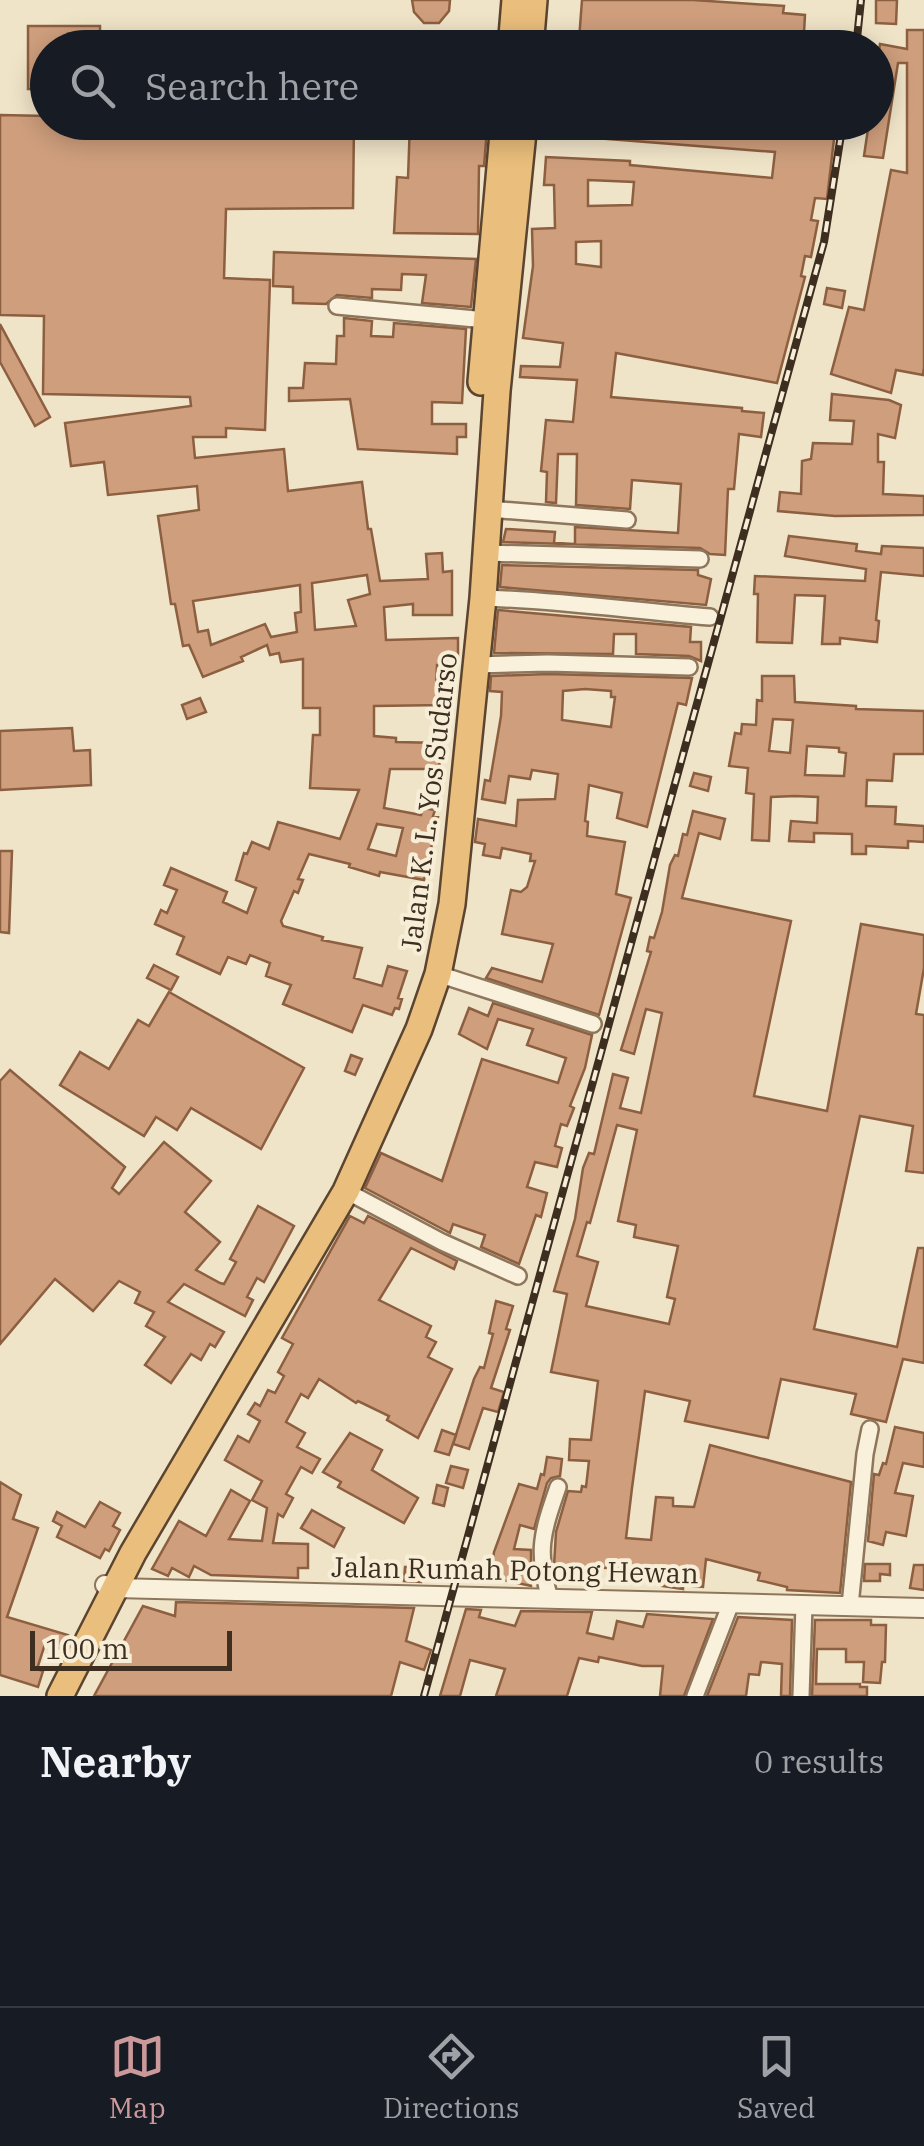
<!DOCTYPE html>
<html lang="en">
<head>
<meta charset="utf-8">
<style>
	body { margin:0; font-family:"IBM Plex Serif",serif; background:#20242c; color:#f1f3f6 }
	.scale { position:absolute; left:30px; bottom:25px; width:202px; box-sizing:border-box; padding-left:10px; border:5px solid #3d2e20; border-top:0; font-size:28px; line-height:35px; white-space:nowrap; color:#3d2e20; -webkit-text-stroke:8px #f7eed8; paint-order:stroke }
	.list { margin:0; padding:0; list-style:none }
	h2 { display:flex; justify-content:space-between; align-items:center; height:130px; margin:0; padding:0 40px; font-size:42px }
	h2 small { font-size:32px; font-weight:400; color:#9ea1a6 }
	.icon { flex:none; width:55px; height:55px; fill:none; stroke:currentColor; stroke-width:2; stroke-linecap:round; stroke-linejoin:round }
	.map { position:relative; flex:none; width:924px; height:1696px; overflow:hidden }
	.search { position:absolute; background:#171b24; box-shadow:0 5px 25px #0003; left:30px; right:30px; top:30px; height:110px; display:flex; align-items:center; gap:25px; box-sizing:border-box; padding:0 35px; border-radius:55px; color:#9ea1a6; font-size:38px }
	.sheet { height:310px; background:#171b24 }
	nav { display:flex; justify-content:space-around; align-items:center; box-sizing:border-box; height:140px; border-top:2px solid #363941; background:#171b24; font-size:28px; color:#9ea1a6 }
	nav a { display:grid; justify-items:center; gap:5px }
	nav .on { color:#cc999b }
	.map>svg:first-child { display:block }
	.building { fill:#cf9f7d; stroke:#8d5f41; stroke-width:2.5; fill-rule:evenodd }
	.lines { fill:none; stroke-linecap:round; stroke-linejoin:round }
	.minor-casing { stroke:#8d765c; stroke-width:20 }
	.tertiary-casing { stroke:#8d765c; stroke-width:22 }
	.trunk-casing { stroke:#5b4430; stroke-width:30 }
	.minor { stroke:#faf1dc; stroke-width:15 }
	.tertiary { stroke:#faf1dc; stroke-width:18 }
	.trunk { stroke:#eabe7c; stroke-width:25 }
	.rail-casing { stroke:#3d2e20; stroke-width:8 }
	.rail { stroke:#f7eed8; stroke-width:4; stroke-dasharray:11; stroke-linecap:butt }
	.labels { text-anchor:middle; stroke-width:8; stroke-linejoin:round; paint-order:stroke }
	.street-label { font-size:28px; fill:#3d2e20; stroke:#f7eed8 }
</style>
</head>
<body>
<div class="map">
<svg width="924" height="1696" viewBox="0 0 924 1696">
	<rect width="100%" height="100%" fill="#f0e4c8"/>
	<g class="building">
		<polygon points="412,0 450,0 449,11 439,23 424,23 414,12"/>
		<polygon points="582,0 693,0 784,6 783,13 805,15 804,33 858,41 857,48 687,48 579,40"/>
		<polygon points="876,0 897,0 896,24 876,23"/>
		<polygon points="28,26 100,26 100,48 48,48 48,89 28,89"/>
		<polygon points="907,30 924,30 924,367 923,375 896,370 891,393 831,374 849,307 864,310 891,170 907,173 907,63 898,63 883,158 864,156 869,122 876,122 876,70 880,44 907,49"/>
		<path d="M0,115L48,116V122H354L353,208L226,209L224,278L270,280L265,430L226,428V437H193L195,458L284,449L288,491L362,482L368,529H371L380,581L428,579L426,554L442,553L443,572L452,571V615H413V604L384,607L386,640L458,638V665H437L436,689H444V705L374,706V736L396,738V742L441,743L439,769H390L384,808L421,815L423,808L435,810L433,816L438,817L424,880L380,872L379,876L349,867L350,864L309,854L298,879L303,880L298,893L294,891L281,921L283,926L323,937L322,940L362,948L354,978L382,986L388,966L407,971L398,998L402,999L399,1009L395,1008L392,1015L363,1005L352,1032L283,1004L291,985L266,976L270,963L250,955L246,964L228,957L220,974L177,954L184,937L155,924L161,910L167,913L177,890L164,885L171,868L227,892L223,902L247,913L256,888L236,880L244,853L247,854L252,842L269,849L278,822L340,839L359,790L310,788L313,735H320V708H303V659L281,662L279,653L270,655L267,645L241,657L243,661L203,677L189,645L183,646L175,604H171L158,516L199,510L197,486L108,495L104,462L71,466L65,423L191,406L190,397L43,394L44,316L0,315ZM367,575L370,594L348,600L356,626L315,630L312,583ZM300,585L301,612L295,613L297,632L271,637L265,624L211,645L208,630L198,632L193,601ZM377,824L403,828L396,856L368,849Z"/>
		<polygon points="410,122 462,122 462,127 487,129 484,166 479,166 478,234 394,233 397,177 408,178"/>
		<path d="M596,122H836L827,199L815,198L811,220L818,221L811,257L805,256L801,276L805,277L777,383L616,353L611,397L742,408V411L764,413L761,437L739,434L734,489H728L725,555L710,554L700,548L503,542L506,529L555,532L554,543L575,544V527L678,533L681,484L632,480L630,509L576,505L577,454H558L556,503L546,502L547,472L541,471L546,420L573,422L577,380L520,377L521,366L560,367L563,343L523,338L533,266L532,229L555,228L554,185H544L546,157L630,161V165L772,178L775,152L596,138ZM588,180L634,182L632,205L588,206ZM601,241V267L576,264V242Z"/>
		<polygon points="274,252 476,259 471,307 422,303 426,275 402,274 401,290 372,289 372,298 337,295 326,304 293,303 293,287 273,286"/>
		<polygon points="827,288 845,291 842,308 824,304"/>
		<polygon points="344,318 372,321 371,336 393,337 394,323 466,329 462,403 432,402 432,424 466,424 466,437 457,437 457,454 358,449 350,399 289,401 289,388 303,388 305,363 336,364 337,336 344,336"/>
		<polygon points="0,324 50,417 35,426 0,362"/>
		<polygon points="832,394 889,400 901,405 895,438 878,434 878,462 884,462 883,494 924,496 924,515 835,516 778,511 780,492 801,494 802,461 811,459 813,443 852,444 854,421 830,420"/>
		<polygon points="789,536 857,544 856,551 881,554 882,546 924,548 924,576 881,572 876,620 879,621 877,642 840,638 840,644 822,644 825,596 795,595 792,643 757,642 758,594 754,594 755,576 865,581 866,569 785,556"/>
		<polygon points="502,565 698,570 698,575 711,579 706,605 500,587"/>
		<polygon points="498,610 691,627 690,642 701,642 701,661 689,656 636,654 636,634 614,634 613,654 494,653"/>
		<path d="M548,674L692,678L686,705L678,703L647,827L617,818L622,793L589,785L585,821L588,822L587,836L625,842L616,894L631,898L599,1015L486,978L492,968L542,982L553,944L502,934L511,890L521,892L527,887L535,861H530L531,854L502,848L500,858L483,855L485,844L475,842L478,819L516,826L518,800L555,799L558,774L532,770L530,779L509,776L505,803L482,799L485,780L490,781L501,716L502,692L490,691L491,676ZM585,689L611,691V697H615L611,727L562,720L563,691Z"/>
		<path d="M762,676H794L795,702L856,706V709L924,711V754H894L892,781L867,780L866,806L896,807L895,824L924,826V842L908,841V848L866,846V854H852V834L814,833V842L789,841L791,821L817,823L818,797L795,796L771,797L769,841L752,840L754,794L746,793L748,768L729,766L735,733L741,734L742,724L756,725L757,700L762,701ZM773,719L793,720L790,753L769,751ZM807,746L839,748V752L846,753L844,776L805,775Z"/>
		<polygon points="200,698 206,712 187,719 182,705"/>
		<polygon points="72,728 74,751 90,750 91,785 0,790 0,731"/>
		<polygon points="694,773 711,777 708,791 690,786"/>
		<path d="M693,811L725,819L720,839L699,833L682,898L791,921L754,1096L827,1111L861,924L924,935V968L916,1014L924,1015V1173L906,1171L913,1126L860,1116L814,1329L897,1347L918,1248H924V1363L903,1359L886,1422L851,1414L856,1394L781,1379L768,1438L685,1421L690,1401L645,1391L632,1488L626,1538L651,1540L656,1497L673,1498V1506L694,1507L710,1445L851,1482L840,1593L787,1590V1587L758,1580L760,1573L706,1559L703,1587L683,1585V1589L662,1586L663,1570L554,1566L556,1532L568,1491L581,1492L582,1486L586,1487L589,1461L569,1460L570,1439L591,1440L598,1381L551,1372L567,1294L554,1291L575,1219L583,1168L589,1153L594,1154L613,1074L628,1078L620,1108L641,1113L662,1013L646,1009L634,1054L621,1050L651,952L647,951L650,937L654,938L662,912L670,865L675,855L678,856L683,834L687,835ZM617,1125L637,1130L618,1221L636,1225L634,1237L678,1246L667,1297L675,1299L669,1324L586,1306L598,1262L577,1256L587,1222L590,1223Z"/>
		<polygon points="0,851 12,851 9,933 0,932"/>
		<polygon points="154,965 178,977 171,990 147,978"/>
		<polygon points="169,992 304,1068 261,1149 191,1108 177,1130 156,1117 144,1136 60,1085 80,1052 109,1069 138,1020 149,1026"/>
		<polygon points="493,1003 592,1035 585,1068 570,1106 574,1108 567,1126 561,1124 555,1146 562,1148 557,1167 535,1162 527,1187 547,1193 541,1217 536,1215 519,1264 481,1247 485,1235 453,1224 450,1233 365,1188 381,1153 442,1181 482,1059 558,1083 566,1058 527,1045 533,1029 498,1019 487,1049 459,1034 469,1008 488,1016"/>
		<polygon points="351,1055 362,1059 355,1075 345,1071"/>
		<polygon points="10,1070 125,1167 112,1188 119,1194 164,1142 211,1181 185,1212 220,1242 196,1270 220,1283 224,1284 236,1262 230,1259 258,1206 294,1226 264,1282 257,1278 247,1297 253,1300 245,1316 184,1284 168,1302 224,1332 215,1347 210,1344 201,1360 191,1354 171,1383 145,1365 165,1337 146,1326 154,1312 135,1303 140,1292 119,1281 93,1311 55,1279 0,1344 0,1081"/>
		<polygon points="350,1216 364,1223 368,1216 457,1261 454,1269 411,1248 379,1300 431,1326 426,1337 436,1342 428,1357 452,1369 418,1438 387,1420 389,1416 358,1401 356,1403 319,1379 308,1398 301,1394 286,1422 305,1433 297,1447 320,1459 312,1473 301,1467 286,1494 293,1498 283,1517 278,1514 273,1543 308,1544 308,1568 298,1568 298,1578 211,1575 194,1566 189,1577 172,1568 168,1576 152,1569 179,1521 206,1536 231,1490 250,1501 229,1539 262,1541 267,1508 252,1500 262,1481 225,1460 238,1436 249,1442 260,1421 248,1414 255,1403 260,1406 268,1390 275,1393 284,1376 278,1372 293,1344 282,1338"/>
		<polygon points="496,1301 513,1306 506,1329 510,1330 491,1388 504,1392 498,1412 483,1408 469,1449 453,1444 474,1379 480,1367 484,1368 493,1334 489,1333"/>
		<polygon points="895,1427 924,1433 924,1467 903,1463 895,1493 913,1496 906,1536 886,1532 883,1545 868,1541 874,1474 879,1475 883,1463 886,1464"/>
		<polygon points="442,1430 456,1435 449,1455 435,1451"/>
		<polygon points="350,1433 382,1450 372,1470 418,1498 404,1523 338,1487 341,1482 323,1472"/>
		<polygon points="547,1457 562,1459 560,1476 551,1478 547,1483 534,1529 520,1525 514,1549 531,1550 531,1586 490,1577 494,1552 519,1484 537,1489 541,1474 544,1475"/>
		<polygon points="451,1466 468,1470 463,1488 446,1483"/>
		<polygon points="0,1482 21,1495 13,1519 38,1528 7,1617 68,1635 64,1650 45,1644 37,1669 43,1671 38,1687 0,1675"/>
		<polygon points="437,1485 448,1488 444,1506 433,1503"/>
		<polygon points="100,1502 120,1513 113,1526 120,1530 109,1551 105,1549 100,1558 57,1537 62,1526 53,1521 57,1512 85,1527"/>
		<polygon points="312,1510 344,1528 334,1547 301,1528"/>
		<polygon points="865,1564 890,1564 890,1575 880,1574 880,1581 864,1581"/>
		<polygon points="914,1565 924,1565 924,1590 910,1588"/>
		<polygon points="405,1567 422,1567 421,1582 404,1581"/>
		<polygon points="176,1602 414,1608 406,1641 431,1650 424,1670 400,1662 391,1696 94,1696 143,1606 175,1616"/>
		<polygon points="466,1609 481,1610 479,1617 515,1626 521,1611 592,1612 587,1633 613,1639 617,1621 643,1627 647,1614 713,1619 684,1696 660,1696 663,1666 642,1666 599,1657 598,1662 579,1658 567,1696 496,1696 505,1669 470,1660 460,1696 440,1696"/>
		<polygon points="738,1617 792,1620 790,1696 781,1696 782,1664 761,1662 759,1675 749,1674 746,1696 707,1696"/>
		<polygon points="815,1620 871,1620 871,1625 886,1625 885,1662 882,1662 880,1683 863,1682 864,1662 846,1662 846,1649 817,1649 816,1684 860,1684 860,1687 867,1687 867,1696 812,1696"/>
	</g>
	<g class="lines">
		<defs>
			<g id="minor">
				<polyline points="337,306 486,320"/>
				<polyline points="488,509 627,520"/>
				<polyline points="486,553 700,559"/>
				<path d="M483,598C559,600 634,611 710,617"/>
				<polyline points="476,665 548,663 689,667"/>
				<polyline points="438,974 593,1024"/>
				<polyline points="346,1191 442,1242 518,1276"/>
				<path d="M550,1599C536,1551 542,1533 558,1487"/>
				<polyline points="850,1606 865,1454 870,1429"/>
				<polyline points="695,1696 731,1603"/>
				<polyline points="801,1696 804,1605"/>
			</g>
			<polyline id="tertiary" points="105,1585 115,1588 924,1608"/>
			<g id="trunk">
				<polyline points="511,48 515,0"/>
				<polyline points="530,48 534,0"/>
				<polyline points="481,382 504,122"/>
				<polyline points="60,1696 133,1553 346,1191 419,1029 438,974 452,904 483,598 497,391 524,122"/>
			</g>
		</defs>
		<use href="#minor" class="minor-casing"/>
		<use href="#tertiary" class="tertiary-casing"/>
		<use href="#trunk" class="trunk-casing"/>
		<use href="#minor" class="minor"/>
		<use href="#tertiary" class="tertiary"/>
		<use href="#trunk" class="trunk"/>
		<defs>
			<g id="rail">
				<polyline points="856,48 861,0"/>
				<polyline points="424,1696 824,242 843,122"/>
			</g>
		</defs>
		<use href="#rail" class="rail-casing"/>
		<use href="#rail" class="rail"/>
	</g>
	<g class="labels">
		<g class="street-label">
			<text transform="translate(429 802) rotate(-83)" y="10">Jalan K. L. Yos Sudarso</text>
			<text transform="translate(515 1570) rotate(1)" y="10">Jalan Rumah Potong Hewan</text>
		</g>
	</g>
</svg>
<div class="scale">100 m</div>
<div class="search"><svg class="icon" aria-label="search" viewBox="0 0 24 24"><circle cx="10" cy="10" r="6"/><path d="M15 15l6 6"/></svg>Search here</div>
</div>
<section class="sheet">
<h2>Nearby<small>0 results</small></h2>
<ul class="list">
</ul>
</section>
<nav>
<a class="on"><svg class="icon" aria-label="map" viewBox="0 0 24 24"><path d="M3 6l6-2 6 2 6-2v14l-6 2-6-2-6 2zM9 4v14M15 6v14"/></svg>Map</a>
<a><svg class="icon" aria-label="directions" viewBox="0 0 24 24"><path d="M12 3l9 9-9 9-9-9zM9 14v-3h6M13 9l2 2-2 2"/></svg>Directions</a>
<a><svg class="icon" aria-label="saved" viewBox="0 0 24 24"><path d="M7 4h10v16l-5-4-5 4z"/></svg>Saved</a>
</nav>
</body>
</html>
